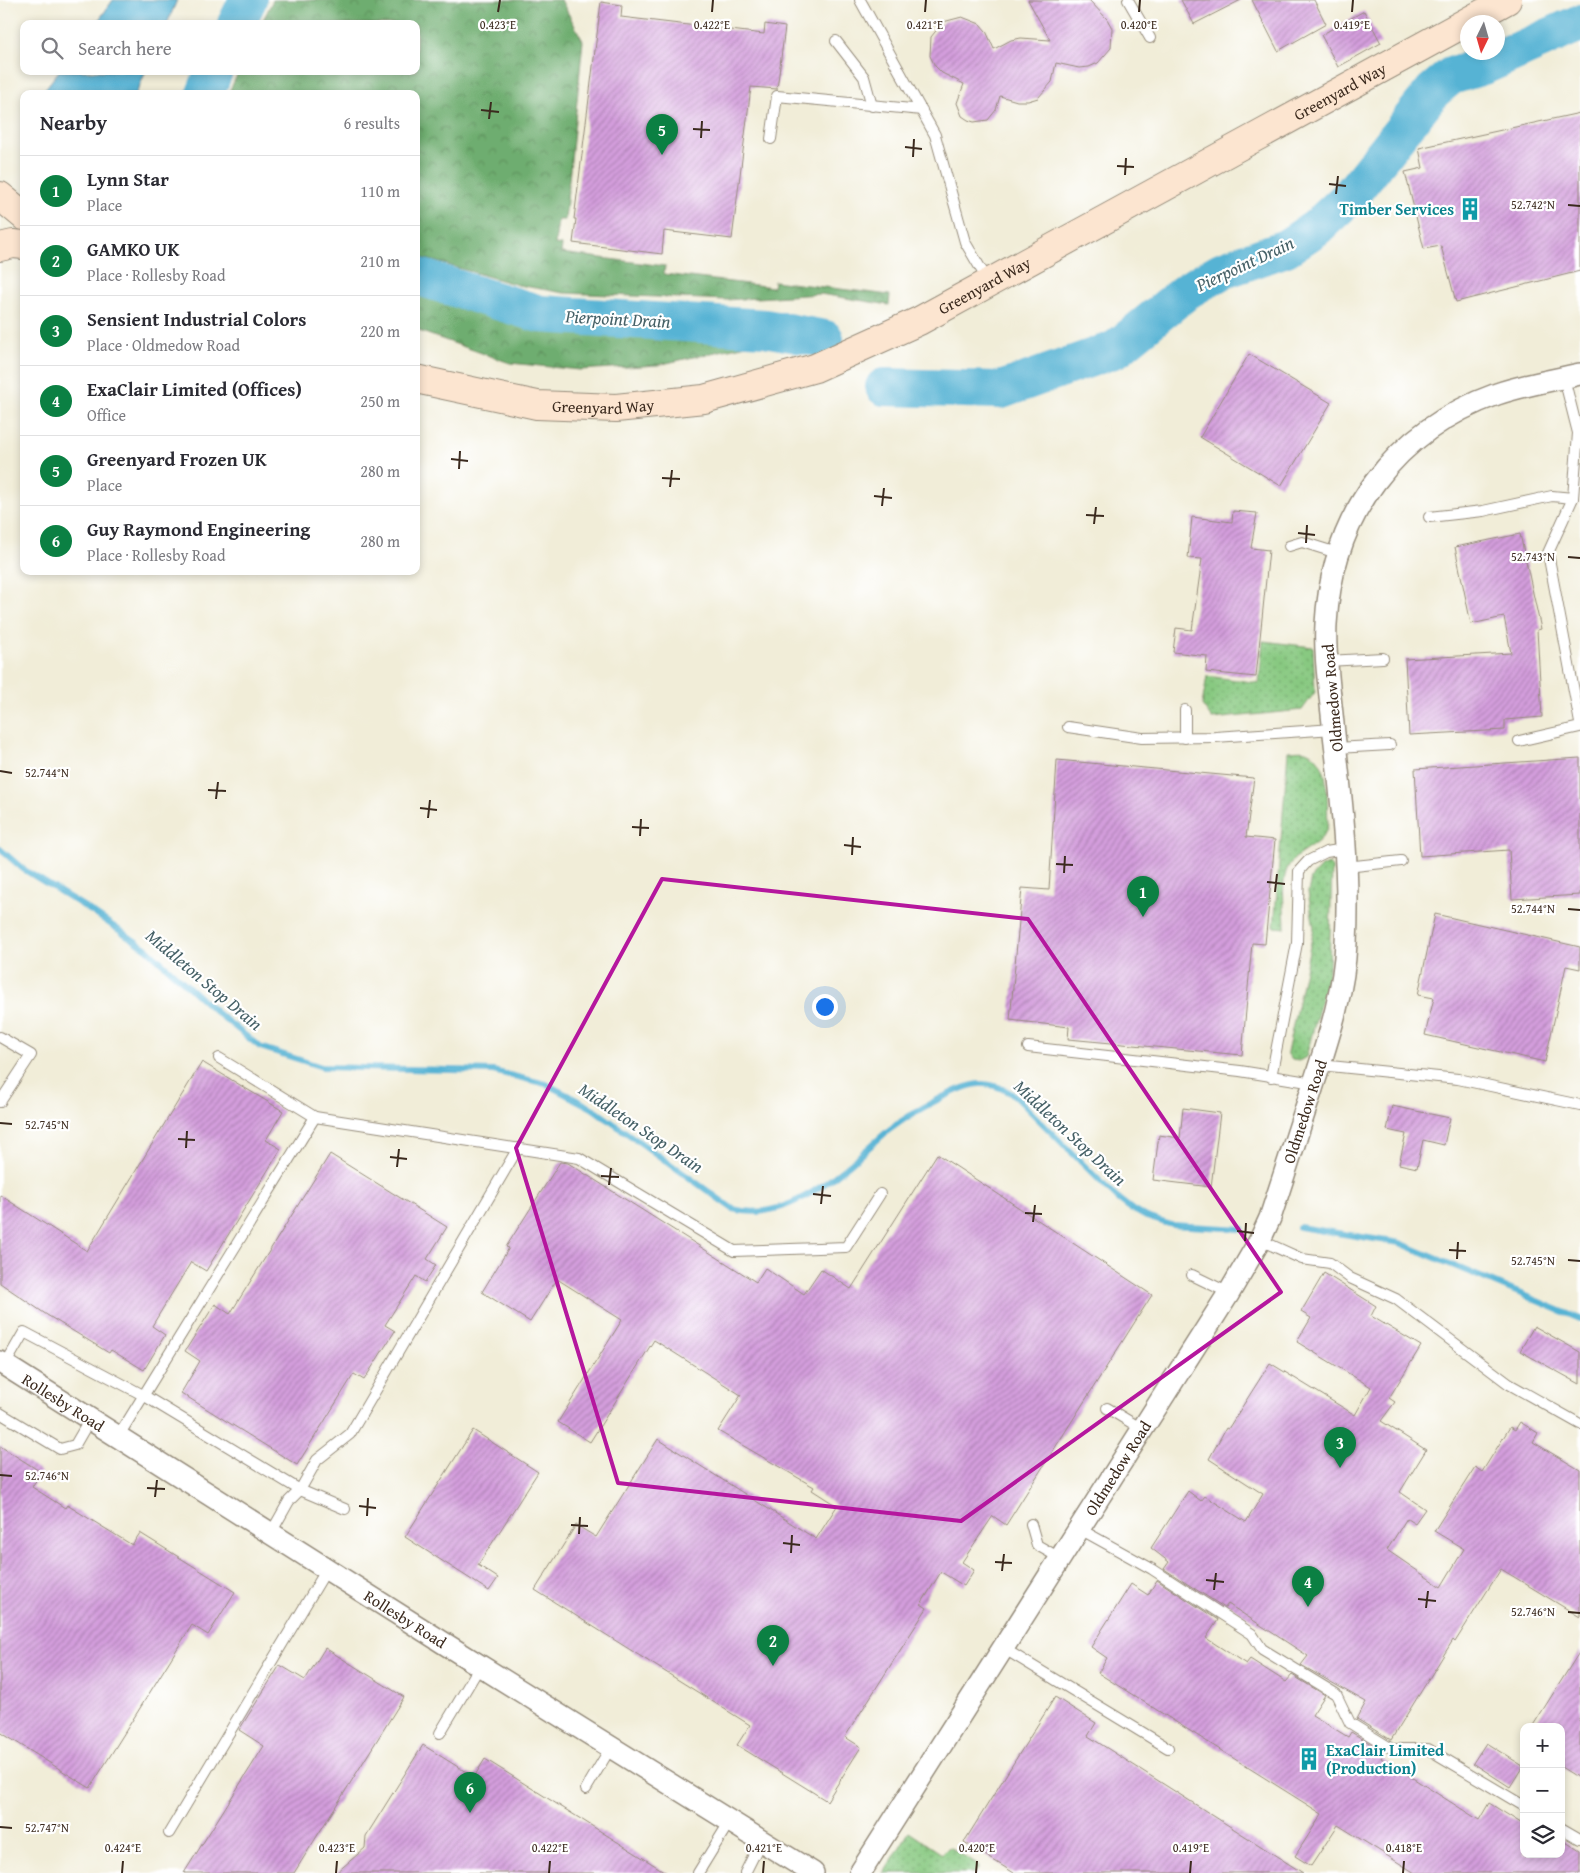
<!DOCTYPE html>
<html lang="en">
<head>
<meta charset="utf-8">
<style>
	body { margin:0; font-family:"Gentium Book Plus",serif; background:#f7f7f7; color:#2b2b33 }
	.controls { position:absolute; right:15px; bottom:15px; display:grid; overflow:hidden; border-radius:10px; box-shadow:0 2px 8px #0003 }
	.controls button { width:45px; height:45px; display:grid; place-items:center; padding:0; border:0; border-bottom:1px solid #e1e1e2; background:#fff; color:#2b2b33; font:25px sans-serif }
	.compass { position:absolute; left:1460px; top:15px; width:45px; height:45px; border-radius:50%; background:#fff; box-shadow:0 2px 8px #0003; rotate:185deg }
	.you { position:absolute; left:824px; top:1006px; width:18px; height:18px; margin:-12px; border:4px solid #fff; border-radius:50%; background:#1a73e8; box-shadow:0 0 0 8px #1a73e833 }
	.badge { display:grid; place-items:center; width:32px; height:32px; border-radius:50%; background:#0b8043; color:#fff; font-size:16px; font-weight:700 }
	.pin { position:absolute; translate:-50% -41px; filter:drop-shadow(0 1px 2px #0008) }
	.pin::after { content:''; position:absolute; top:26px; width:18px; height:15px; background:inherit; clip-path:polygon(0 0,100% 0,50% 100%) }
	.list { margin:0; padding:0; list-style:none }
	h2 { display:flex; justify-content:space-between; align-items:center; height:65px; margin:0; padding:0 20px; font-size:21px }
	h2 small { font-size:16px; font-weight:400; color:#7c7c81 }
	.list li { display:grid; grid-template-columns:32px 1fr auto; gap:15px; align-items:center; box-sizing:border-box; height:70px; padding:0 20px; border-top:1px solid #e1e1e2 }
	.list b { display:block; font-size:19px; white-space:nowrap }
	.list p { margin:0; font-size:16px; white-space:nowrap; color:#7c7c81 }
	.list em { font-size:16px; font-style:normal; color:#7c7c81 }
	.icon { flex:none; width:28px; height:28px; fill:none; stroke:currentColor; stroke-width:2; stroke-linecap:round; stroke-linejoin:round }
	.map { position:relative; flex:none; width:1580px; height:1873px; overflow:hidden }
	.search { position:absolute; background:#fff; box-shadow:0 2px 8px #0003; left:20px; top:20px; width:400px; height:55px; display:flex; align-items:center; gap:12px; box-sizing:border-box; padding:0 18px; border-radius:10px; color:#7c7c81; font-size:19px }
	.panel { position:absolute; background:#fff; box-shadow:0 2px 8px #0003; left:20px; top:90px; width:400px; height:485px; border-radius:10px }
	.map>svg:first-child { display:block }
	.grass { fill:url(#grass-dots); stroke:#627a50 }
	.forest { fill:url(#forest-crowns); stroke:#546c46 }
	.water { fill:#56b3d4; stroke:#486e79 }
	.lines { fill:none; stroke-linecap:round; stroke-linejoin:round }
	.stream { stroke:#56b3d4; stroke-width:6 }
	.river { stroke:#56b3d4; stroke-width:38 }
	.building { fill:url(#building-hatch) }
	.lane-casing { stroke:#968c7b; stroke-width:12 }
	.street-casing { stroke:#968c7b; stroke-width:24 }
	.secondary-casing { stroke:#968c7b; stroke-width:30 }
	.lane { stroke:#fff; stroke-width:10 }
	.street { stroke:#fff; stroke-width:21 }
	.secondary { stroke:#fce5d0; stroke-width:28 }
	.marked { fill:none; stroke:#b5179e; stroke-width:4; stroke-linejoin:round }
	.ticks { fill:none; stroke:#3b2a1e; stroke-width:2 }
	.labels { text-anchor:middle; stroke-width:4.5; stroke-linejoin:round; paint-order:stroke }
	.street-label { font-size:16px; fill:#3b2a1e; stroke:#fff }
	.culture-label { font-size:16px; font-weight:bold; fill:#0d838f; stroke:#fff; text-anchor:end }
	.water-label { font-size:18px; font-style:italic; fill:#466167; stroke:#fff }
	.ticks-label { font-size:12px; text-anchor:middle; fill:#3b2a1e; stroke:#fff; stroke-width:4.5; stroke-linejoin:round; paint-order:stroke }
</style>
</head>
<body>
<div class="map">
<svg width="1580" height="1873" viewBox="0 0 1580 1873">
	<defs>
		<pattern id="grass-dots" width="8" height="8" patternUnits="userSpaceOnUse" patternTransform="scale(1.25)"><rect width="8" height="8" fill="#88c981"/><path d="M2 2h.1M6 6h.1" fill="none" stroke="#70a369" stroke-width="1.8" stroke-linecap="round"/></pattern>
		<pattern id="forest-crowns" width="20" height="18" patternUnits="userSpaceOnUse" patternTransform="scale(1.25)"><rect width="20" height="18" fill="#6ead6f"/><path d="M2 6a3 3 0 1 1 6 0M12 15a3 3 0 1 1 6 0" fill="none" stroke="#5c8d5b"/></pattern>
		<pattern id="building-hatch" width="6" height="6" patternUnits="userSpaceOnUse" patternTransform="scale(1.25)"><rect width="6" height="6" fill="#d49edd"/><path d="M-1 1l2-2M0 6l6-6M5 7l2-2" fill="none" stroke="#ad81b3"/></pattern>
	</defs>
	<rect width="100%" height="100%" fill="#fff"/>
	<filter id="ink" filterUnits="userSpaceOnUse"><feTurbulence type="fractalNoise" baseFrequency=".02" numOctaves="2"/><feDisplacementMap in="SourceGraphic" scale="10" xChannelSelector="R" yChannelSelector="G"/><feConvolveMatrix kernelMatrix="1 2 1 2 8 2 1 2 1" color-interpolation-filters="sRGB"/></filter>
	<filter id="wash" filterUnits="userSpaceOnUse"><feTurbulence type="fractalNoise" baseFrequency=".0096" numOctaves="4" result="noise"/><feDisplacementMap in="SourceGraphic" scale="20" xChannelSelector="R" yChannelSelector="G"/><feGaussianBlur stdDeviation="1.12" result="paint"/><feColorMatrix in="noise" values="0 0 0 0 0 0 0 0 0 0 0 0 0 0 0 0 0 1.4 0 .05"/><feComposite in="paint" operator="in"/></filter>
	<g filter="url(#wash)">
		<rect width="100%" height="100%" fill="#f1edd8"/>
		<g class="grass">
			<polygon points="1263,641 1313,647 1315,692 1302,710 1212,719 1202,705 1207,676 1259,683"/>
			<path d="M1288,751C1294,751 1303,749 1308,752C1332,762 1326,801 1328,824C1324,849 1293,849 1286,872C1281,886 1285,913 1285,928L1274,927Z"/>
			<polygon points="1329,864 1332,868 1329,971 1306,1057 1299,1061 1292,1060 1287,1053 1314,928 1308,892 1311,878 1321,867"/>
			<polygon points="909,1832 942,1854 949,1847 979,1866 975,1873 884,1873"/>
		</g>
		<g class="forest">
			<polygon points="273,0 561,0 583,41 565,220 558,220 555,244 562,245 561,253 665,266 664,274 773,287 774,281 890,295 889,305 820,294 726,300 564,293 518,285 416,256 416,94 228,94 239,71 416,71 416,24 261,24"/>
			<polygon points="416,291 495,316 575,332 750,338 751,344 658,365 580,370 510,363 416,330"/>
		</g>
		<g class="water">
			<polygon points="113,0 177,0 167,24 96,24"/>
			<polygon points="59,71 146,71 136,94 41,94"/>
		</g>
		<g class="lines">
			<g class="stream">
				<path d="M0,849L23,869L85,907L147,949L216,1012L260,1047L322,1067L493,1071L546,1084L592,1108L733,1209C792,1226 848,1164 889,1130C905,1118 923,1107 941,1098C953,1092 967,1085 980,1084C992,1083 1003,1089 1013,1094L1117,1198L1130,1208L1146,1217L1172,1225L1242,1229"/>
				<polyline points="1299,1227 1400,1243 1580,1319"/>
			</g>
			<g class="river">
				<polyline points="236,24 248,0"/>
				<polyline points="205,94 214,71"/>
				<polyline points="416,276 540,314 765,328 825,339"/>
				<polyline points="884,387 1001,390 1116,349 1188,290 1221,271 1286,248 1316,228 1349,197 1433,91 1451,76 1486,65 1580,23"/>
			</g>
		</g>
		<g id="blocks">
			<g class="building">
				<polygon points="1028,0 1089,0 1107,19 1112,28 1111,48 1098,63 1089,67 1079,68 1056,63 1052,82 1038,98 1028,101 1017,101 1000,96 996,110 988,120 974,122 968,120 962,116 957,103 964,84 942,73 935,66 930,56 931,37 943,22 962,17 980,24 986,31 994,49 1011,40 1021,38 1050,40"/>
				<polygon points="1181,0 1241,0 1194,24"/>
				<polygon points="1252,0 1314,0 1326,24 1278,51"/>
				<polygon points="601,2 622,5 621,17 764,34 765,24 785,27 777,89 751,87 732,239 664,231 662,254 573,243 576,219 574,219"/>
				<polygon points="1364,11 1381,43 1338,67 1321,35"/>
				<polygon points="1580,113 1580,271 1456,302 1441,246 1424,249 1405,172 1423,168 1419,148"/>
				<polygon points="1249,354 1331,403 1281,486 1200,437"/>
				<polygon points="1233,511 1257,513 1251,548 1269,550 1256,677 1206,672 1207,656 1173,652 1176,628 1192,630 1202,559 1188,558 1192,517 1232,522"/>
				<polygon points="1520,534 1541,629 1537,630 1542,717 1505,720 1505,730 1409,735 1405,659 1511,653 1504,617 1471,624 1455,547"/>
				<polygon points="1580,758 1580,895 1512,899 1509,850 1420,856 1415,769"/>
				<polygon points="1057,760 1254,778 1246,837 1275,840 1265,944 1252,943 1242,1055 1068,1039 1069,1027 1010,1020 1022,888 1049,890"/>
				<polygon points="1435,914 1580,947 1580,969 1566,966 1545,1062 1425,1035 1434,998 1418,995"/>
				<polygon points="202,1062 283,1111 266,1140 281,1149 206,1271 191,1262 152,1326 165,1335 144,1370 111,1350 109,1353 47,1315 0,1283 0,1195 87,1251"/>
				<polygon points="1392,1106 1450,1118 1444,1145 1423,1140 1417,1168 1399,1164 1406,1134 1387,1130"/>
				<polygon points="1183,1108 1220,1113 1211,1187 1153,1180 1159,1135 1180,1138"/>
				<polygon points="330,1154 447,1227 427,1259 436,1265 425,1282 416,1276 385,1325 395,1331 364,1380 354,1374 297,1465 181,1393 200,1361 185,1351 215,1304 230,1314"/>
				<polygon points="937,1154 1152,1295 1006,1525 993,1516 962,1562 974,1570 964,1586 941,1572 921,1604 927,1608 845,1737 861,1747 827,1801 737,1745 750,1725 535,1590 576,1525 596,1537 658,1439 816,1539 837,1506 812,1490 814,1487 718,1431 741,1395 654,1340 590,1442 558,1422 622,1320 557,1279 530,1322 482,1292 509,1248 506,1247 560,1162 568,1163 756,1282 765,1268 804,1294 821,1269 851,1289"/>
				<polygon points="1324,1273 1376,1306 1371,1316 1421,1346 1389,1398 1395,1402 1381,1421 1426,1450 1400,1492 1425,1509 1415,1523 1407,1518 1387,1550 1441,1587 1464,1549 1434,1531 1475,1467 1482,1472 1510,1427 1515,1430 1520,1422 1538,1433 1533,1442 1580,1470 1580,1617 1501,1569 1455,1642 1453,1640 1391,1740 1357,1719 1366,1702 1301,1665 1308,1656 1228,1604 1225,1608 1164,1569 1169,1562 1151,1548 1188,1491 1201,1501 1205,1496 1246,1522 1263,1494 1209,1459 1226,1428 1228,1429 1270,1363 1355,1415 1371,1387 1297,1342 1311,1318 1301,1312"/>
				<polygon points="1534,1326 1580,1352 1580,1384 1520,1351"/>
				<polygon points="473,1430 538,1472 478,1565 498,1578 489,1591 405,1537"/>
				<polygon points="0,1446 41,1472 32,1487 65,1508 67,1505 132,1545 140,1533 235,1592 208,1635 192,1625 90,1788 0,1732"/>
				<polygon points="1157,1580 1218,1620 1206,1638 1246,1664 1250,1659 1286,1682 1292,1675 1325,1695 1312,1715 1348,1737 1351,1732 1384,1752 1381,1758 1479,1820 1489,1803 1524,1825 1524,1854 1561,1854 1561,1839 1580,1851 1580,1873 1415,1873 1338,1825 1311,1866 1295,1856 1322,1814 1098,1673 1107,1658 1091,1647 1131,1584 1148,1595"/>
				<polygon points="325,1648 404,1697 294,1873 184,1873 264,1746 239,1730 280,1665 305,1680"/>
				<polygon points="1580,1651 1580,1779 1561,1767 1561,1727 1532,1727"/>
				<polygon points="1055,1697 1096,1723 1088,1736 1303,1873 1014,1873 964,1842"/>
				<polygon points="1486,1743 1523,1766 1510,1787 1473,1763"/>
				<polygon points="423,1745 474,1777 485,1759 667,1873 336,1873 365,1848 366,1836"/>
			</g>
		</g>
	</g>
	<g filter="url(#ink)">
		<use href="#blocks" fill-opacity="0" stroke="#968c7b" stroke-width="1"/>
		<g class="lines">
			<defs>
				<g id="lane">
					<polyline points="860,0 935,135 965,242 988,281"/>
					<polyline points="1128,0 1150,38"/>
					<polyline points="836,41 864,77 872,106"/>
					<polyline points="771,139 777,96 922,110"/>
					<polyline points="1564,378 1578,433 1573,498 1548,553 1580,723"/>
					<polyline points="1429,517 1483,511 1552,496 1573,498"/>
					<polyline points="1289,546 1302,542 1337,553"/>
					<polyline points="1327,661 1383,658"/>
					<polyline points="1068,727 1142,738 1215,737 1334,729"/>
					<polyline points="1185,738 1185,710"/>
					<polyline points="1519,741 1580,727"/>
					<polyline points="1336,748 1390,745"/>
					<polyline points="1346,867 1401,861"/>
					<polyline points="0,1037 31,1055 0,1102"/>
					<polyline points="1028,1047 1240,1071 1314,1083"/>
					<polyline points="219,1058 315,1117 579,1158 734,1251 846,1247 880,1194"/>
					<polyline points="1320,1065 1458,1079 1580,1105"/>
					<polyline points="1271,1077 1297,943 1299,871 1308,861 1326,852 1345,849"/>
					<polyline points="1260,1240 1302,1259 1330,1263 1350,1278 1396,1299 1509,1384 1580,1424"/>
					<polyline points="1192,1275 1229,1293"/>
					<polyline points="5,1365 24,1332 143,1395 300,1490 317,1460 350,1434 518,1148"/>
					<polyline points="1107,1408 1142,1429"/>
					<polyline points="0,1413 60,1449 75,1445 90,1419"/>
					<polyline points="118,1437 315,1117"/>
					<polyline points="1031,1524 1037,1545 1060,1558"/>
					<polyline points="1078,1528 1152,1569 1252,1634 1262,1649 1336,1694 1350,1723 1392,1749 1428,1749 1524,1806"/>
					<polyline points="271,1533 289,1501 300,1490 345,1509"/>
					<polyline points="1003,1648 1168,1748"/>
					<polyline points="440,1733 480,1666"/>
					<polyline points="586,1789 611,1747"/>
					<polyline points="1561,1828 1580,1839"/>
					<polyline points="169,1833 327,1569"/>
					<polyline points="698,1873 730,1821"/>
					<polyline points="745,1873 761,1841"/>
				</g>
				<g id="street">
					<path id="s1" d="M0,1362L450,1647L813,1873"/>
					<path id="s2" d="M860,1873L1229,1293L1260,1240L1270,1218C1284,1175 1298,1132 1312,1089C1327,1042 1344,994 1346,943C1350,874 1342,803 1334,734C1331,698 1324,660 1326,624C1332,515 1394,431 1497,394C1523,385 1553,380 1580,374"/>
				</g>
				<g id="secondary">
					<polyline points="0,196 24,216"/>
					<polyline points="0,247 13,244 24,245"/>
					<path id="s3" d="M416,379L537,405L616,408L704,399L815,368L919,321L1507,0"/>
				</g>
			</defs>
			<use href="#lane" class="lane-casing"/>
			<use href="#street" class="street-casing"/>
			<use href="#secondary" class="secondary-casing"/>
			<use href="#lane" class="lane"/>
			<use href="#street" class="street"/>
			<use href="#secondary" class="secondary"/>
		</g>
	</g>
	<path class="marked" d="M662,879L1028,919L1281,1292L961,1521L618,1483L516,1148Z"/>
	<path class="ticks" d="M498,12L500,0M712,12L713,0M925,12L926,0M1139,12L1140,0M1352,12L1353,0M481,110L499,112M489,119L491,102M693,129L710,130M701,138L702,121M905,147L922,149M913,157L914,139M1117,166L1134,167M1125,175L1126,158M1329,184L1346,186M1336,194L1338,176M1568,205L1580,206M451,459L468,461M459,469L460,451M662,478L680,479M670,487L672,470M874,496L892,498M882,506L884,488M1086,515L1104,516M1094,524L1096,507M1298,533L1315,535M1306,543L1307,525M1568,557L1580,558M0,771L12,773M208,790L226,791M216,799L218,782M420,808L437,810M428,818L430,800M632,827L649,828M640,836L641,819M844,845L861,847M852,855L853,837M1056,864L1073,865M1064,873L1065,856M1267,882L1285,884M1275,892L1277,874M1568,909L1580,910M0,1123L12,1124M178,1139L195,1140M186,1148L187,1131M390,1157L407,1159M397,1167L399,1149M601,1176L619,1177M609,1185L611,1168M813,1194L831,1196M821,1204L823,1186M1025,1213L1042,1214M1033,1222L1035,1205M1237,1231L1254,1233M1245,1241L1246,1223M1449,1250L1466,1251M1457,1259L1458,1242M1568,1260L1580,1261M0,1475L12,1476M147,1488L165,1489M155,1497L157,1480M359,1506L376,1508M367,1516L368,1498M571,1525L588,1526M579,1534L580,1517M783,1543L800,1545M791,1553L792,1535M995,1562L1012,1563M1002,1571L1004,1554M1206,1580L1224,1582M1214,1590L1216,1573M1418,1599L1436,1601M1426,1608L1428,1591M1568,1612L1580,1613M0,1827L12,1828M122,1873L123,1861M336,1873L337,1861M549,1873L550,1861M763,1873L764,1861M976,1873L977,1861M1190,1873L1191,1861M1403,1873L1404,1861"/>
	<defs>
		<symbol id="building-bare" viewBox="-9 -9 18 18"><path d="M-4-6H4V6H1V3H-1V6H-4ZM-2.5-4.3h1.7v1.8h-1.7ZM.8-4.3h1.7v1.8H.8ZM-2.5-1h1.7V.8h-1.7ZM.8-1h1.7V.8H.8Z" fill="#0f9aa8" stroke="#fff" stroke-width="2.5" paint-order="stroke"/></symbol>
	</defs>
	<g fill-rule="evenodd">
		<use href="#building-bare" x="1454" y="193" width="32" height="32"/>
		<use href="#building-bare" x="1293" y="1743" width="32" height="32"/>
	</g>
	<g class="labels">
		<g class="street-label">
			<text dy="6" stroke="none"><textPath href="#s3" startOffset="1000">Greenyard Way</textPath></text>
			<text dy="6" stroke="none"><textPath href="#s3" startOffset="595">Greenyard Way</textPath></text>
			<text dy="6" stroke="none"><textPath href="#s3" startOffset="190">Greenyard Way</textPath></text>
			<text transform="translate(1332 698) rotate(-95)" y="6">Oldmedow Road</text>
			<text dy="6" stroke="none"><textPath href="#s2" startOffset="885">Oldmedow Road</textPath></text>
			<text dy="6" stroke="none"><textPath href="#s1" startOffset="75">Rollesby Road</textPath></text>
			<text dy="6" stroke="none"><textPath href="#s2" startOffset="480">Oldmedow Road</textPath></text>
			<text dy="6" stroke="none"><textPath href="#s1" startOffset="480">Rollesby Road</textPath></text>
		</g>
		<g class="culture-label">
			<text x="1454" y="215">Timber Services</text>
			<text x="1326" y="1756" text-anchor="start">ExaClair Limited<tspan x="1326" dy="18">(Production)</tspan></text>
		</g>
		<g class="water-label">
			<text transform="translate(1245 264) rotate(-25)" y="6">Pierpoint Drain</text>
			<text transform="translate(618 319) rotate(3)" y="6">Pierpoint Drain</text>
			<text transform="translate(204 980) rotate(40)" y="6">Middleton Stop Drain</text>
			<text transform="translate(641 1128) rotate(34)" y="6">Middleton Stop Drain</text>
			<text transform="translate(1070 1133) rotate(43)" y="6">Middleton Stop Drain</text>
		</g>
	</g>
	<g class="ticks-label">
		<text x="498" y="29">0.423°E</text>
		<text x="712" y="29">0.422°E</text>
		<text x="925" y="29">0.421°E</text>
		<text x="1139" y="29">0.420°E</text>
		<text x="1352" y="29">0.419°E</text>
		<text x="1533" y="209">52.742°N</text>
		<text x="1533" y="561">52.743°N</text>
		<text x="47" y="777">52.744°N</text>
		<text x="1533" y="913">52.744°N</text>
		<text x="47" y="1129">52.745°N</text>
		<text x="1533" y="1265">52.745°N</text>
		<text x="47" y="1480">52.746°N</text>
		<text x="1533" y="1616">52.746°N</text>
		<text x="47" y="1832">52.747°N</text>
		<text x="123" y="1852">0.424°E</text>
		<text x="337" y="1852">0.423°E</text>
		<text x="550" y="1852">0.422°E</text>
		<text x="764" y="1852">0.421°E</text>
		<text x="977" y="1852">0.420°E</text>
		<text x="1191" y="1852">0.419°E</text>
		<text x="1404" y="1852">0.418°E</text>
	</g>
</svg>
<div class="controls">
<button>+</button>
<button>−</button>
<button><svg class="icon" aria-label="layers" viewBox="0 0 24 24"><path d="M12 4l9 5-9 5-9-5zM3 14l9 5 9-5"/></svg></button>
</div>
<svg class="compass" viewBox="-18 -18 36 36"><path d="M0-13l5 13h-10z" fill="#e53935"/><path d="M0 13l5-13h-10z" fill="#7c7c81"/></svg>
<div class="you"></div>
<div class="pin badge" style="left:1143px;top:917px">1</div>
<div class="pin badge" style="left:773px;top:1666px">2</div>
<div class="pin badge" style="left:1340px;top:1468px">3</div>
<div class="pin badge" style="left:1308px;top:1607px">4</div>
<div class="pin badge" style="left:662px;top:155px">5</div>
<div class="pin badge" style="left:470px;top:1813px">6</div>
<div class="search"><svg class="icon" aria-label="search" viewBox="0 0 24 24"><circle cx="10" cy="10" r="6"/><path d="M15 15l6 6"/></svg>Search here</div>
<section class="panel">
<h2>Nearby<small>6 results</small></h2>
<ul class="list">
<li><span class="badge">1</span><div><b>Lynn Star</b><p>Place</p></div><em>110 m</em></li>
<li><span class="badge">2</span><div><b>GAMKO UK</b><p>Place · Rollesby Road</p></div><em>210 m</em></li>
<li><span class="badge">3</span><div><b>Sensient Industrial Colors</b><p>Place · Oldmedow Road</p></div><em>220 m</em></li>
<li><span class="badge">4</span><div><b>ExaClair Limited (Offices)</b><p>Office</p></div><em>250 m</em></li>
<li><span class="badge">5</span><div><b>Greenyard Frozen UK</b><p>Place</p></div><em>280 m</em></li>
<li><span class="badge">6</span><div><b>Guy Raymond Engineering</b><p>Place · Rollesby Road</p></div><em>280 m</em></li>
</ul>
</section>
</div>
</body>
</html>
